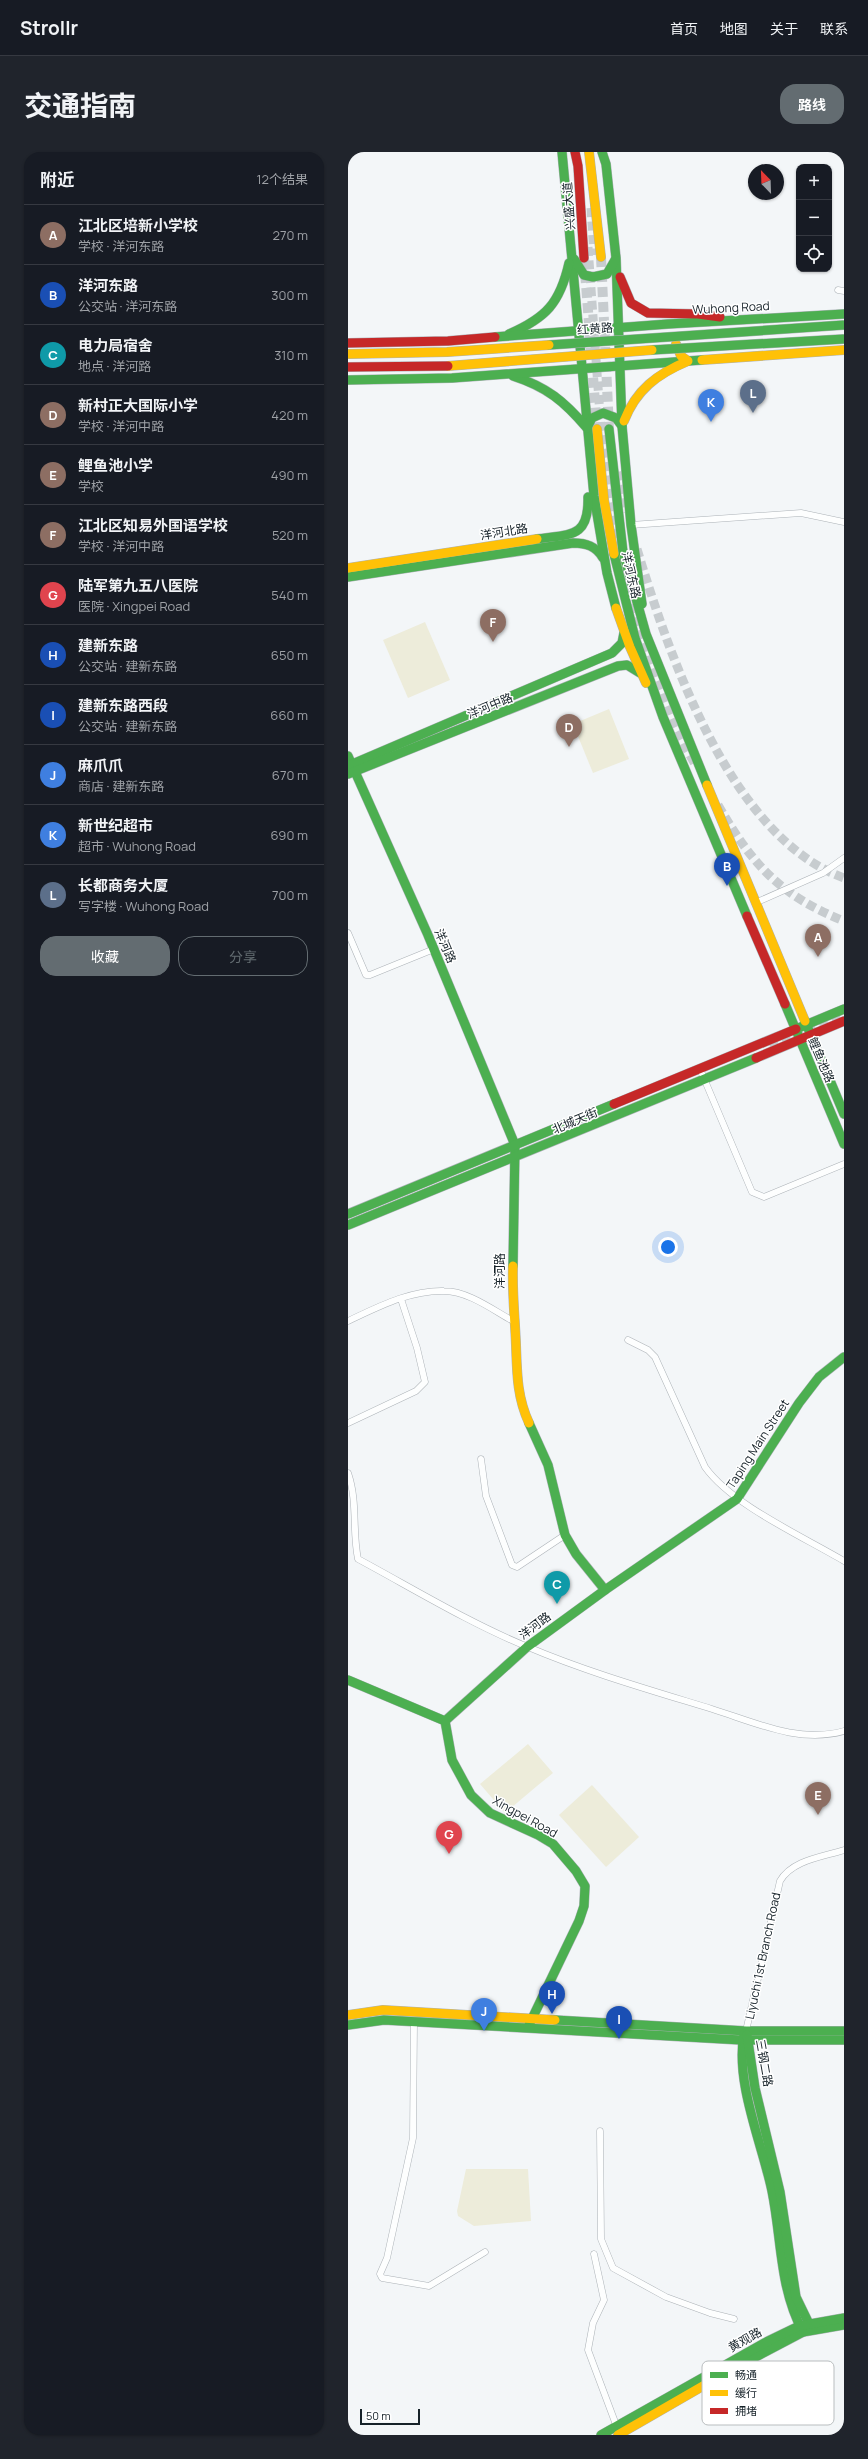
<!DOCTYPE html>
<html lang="zh">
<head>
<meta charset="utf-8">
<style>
	body { margin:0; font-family:Manrope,"Noto Sans SC",sans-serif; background:#20242c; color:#f1f3f6 }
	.controls { position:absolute; right:12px; top:12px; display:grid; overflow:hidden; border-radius:8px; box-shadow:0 1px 3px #0004 }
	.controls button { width:36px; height:36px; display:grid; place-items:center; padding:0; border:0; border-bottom:1px solid #363941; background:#171b24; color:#f1f3f6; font:20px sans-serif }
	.compass { position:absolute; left:400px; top:12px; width:36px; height:36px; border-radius:50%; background:#171b24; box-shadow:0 1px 3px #0004; rotate:337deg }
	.scale { position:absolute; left:12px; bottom:10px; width:60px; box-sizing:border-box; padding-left:4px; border:2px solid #162229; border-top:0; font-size:11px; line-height:14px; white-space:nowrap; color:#162229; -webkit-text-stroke:3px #fff; paint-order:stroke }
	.you { position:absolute; left:320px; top:1095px; width:14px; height:14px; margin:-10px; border:3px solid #fff; border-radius:50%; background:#1a73e8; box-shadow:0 0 0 6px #1a73e833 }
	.badge { display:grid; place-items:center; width:26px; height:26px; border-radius:50%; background:#636c71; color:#fff; font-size:13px; font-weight:700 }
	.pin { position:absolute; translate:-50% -33px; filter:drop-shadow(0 1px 2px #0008) }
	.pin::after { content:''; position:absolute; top:21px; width:14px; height:12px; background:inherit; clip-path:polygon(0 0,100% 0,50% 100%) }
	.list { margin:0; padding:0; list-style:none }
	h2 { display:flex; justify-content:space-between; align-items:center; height:52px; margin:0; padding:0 16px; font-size:17px }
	h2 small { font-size:13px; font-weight:400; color:#9ea1a6 }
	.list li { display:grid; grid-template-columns:26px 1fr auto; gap:12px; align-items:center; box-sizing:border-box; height:60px; padding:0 16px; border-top:1px solid #363941 }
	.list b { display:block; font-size:15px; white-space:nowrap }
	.list p { margin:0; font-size:13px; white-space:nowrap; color:#9ea1a6 }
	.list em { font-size:13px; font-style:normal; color:#9ea1a6 }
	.actions { display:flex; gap:8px; padding:12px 16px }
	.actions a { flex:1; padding:9px 0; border:1px solid #636c71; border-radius:16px; text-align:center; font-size:14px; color:#636c71 }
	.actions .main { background:#636c71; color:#fff }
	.icon { flex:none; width:22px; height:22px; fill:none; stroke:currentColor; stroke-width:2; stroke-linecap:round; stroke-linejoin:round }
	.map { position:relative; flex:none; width:496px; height:2283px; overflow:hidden; border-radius:16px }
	header { display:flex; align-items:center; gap:24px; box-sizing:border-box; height:56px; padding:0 20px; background:#171b24; border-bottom:1px solid #363941 }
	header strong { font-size:19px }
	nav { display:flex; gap:22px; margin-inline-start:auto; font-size:14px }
	.intro { display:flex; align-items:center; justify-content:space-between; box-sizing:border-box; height:96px; padding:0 24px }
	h1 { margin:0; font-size:28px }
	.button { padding:10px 18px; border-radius:16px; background:#636c71; color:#fff; font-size:14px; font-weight:700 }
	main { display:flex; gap:24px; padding:0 24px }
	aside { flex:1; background:#171b24; border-radius:16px; box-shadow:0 1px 3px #0004 }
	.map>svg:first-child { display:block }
	.pitch { fill:#edecda }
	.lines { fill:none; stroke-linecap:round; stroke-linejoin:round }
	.secondary-tunnel { stroke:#c7cccf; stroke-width:9; stroke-dasharray:9 4.5; stroke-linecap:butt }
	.primary-tunnel { stroke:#c7cccf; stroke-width:10; stroke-dasharray:10 5; stroke-linecap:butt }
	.street-casing { stroke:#acb2b7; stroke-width:7 }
	.fast-casing { stroke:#acb2b7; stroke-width:10 }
	.slow-casing { stroke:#acb2b7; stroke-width:10 }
	.jam-casing { stroke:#acb2b7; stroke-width:10 }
	.street { stroke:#fdfefe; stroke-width:6 }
	.fast { stroke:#4caf50; stroke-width:9 }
	.slow { stroke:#ffc107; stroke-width:9 }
	.jam { stroke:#c62828; stroke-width:9 }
	.fast-bridge-casing { stroke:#acb2b7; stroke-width:10; stroke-linecap:butt }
	.slow-bridge-casing { stroke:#acb2b7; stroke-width:10; stroke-linecap:butt }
	.jam-bridge-casing { stroke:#acb2b7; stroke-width:10; stroke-linecap:butt }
	.fast-bridge { stroke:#4caf50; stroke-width:9 }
	.slow-bridge { stroke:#ffc107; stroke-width:9 }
	.jam-bridge { stroke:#c62828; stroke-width:9 }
	.labels { text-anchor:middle; stroke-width:3; stroke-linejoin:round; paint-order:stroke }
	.street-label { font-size:12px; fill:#162229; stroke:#fff }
	.key { fill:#fff; stroke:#b9bdbf; stroke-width:1 }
	.key-label { font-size:11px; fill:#162229 }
</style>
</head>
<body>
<header>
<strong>Strollr</strong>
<nav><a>首页</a><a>地图</a><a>关于</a><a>联系</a></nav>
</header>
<div class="intro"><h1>交通指南</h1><a class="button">路线</a></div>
<main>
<aside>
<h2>附近<small>12个结果</small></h2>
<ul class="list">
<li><span class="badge" style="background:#8d6e63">A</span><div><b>江北区培新小学校</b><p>学校 · 洋河东路</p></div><em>270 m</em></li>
<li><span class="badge" style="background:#1a4fb4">B</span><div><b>洋河东路</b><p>公交站 · 洋河东路</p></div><em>300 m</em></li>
<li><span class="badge" style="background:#0f9aa8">C</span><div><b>电力局宿舍</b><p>地点 · 洋河路</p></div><em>310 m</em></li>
<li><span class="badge" style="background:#8d6e63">D</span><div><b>新村正大国际小学</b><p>学校 · 洋河中路</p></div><em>420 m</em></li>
<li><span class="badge" style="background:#8d6e63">E</span><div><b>鲤鱼池小学</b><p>学校</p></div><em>490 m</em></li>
<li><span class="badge" style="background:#8d6e63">F</span><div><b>江北区知易外国语学校</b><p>学校 · 洋河中路</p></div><em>520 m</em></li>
<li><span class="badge" style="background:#e0444e">G</span><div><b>陆军第九五八医院</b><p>医院 · Xingpei Road</p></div><em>540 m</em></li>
<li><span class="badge" style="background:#1a4fb4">H</span><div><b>建新东路</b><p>公交站 · 建新东路</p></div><em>650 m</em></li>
<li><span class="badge" style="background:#1a4fb4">I</span><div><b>建新东路西段</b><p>公交站 · 建新东路</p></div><em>660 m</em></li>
<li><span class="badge" style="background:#3f7fe0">J</span><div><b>麻爪爪</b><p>商店 · 建新东路</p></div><em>670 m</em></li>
<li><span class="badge" style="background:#3f7fe0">K</span><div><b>新世纪超市</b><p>超市 · Wuhong Road</p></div><em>690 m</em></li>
<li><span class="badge" style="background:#5c6f8a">L</span><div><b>长都商务大厦</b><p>写字楼 · Wuhong Road</p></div><em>700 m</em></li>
</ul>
<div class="actions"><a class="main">收藏</a><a>分享</a></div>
</aside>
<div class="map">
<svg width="496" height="2283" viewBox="0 0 496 2283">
	<rect width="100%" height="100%" fill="#f3f6f8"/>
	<g class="pitch">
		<polygon points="77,470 102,528 60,546 35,488"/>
		<polygon points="261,557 281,607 245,621 225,572"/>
		<polygon points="180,1592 205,1621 189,1634 167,1609 189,1634 157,1661 132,1632"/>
		<polygon points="244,1633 291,1685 258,1715 211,1663"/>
		<polygon points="118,2017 180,2017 183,2069 126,2074 110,2064 109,2059"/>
	</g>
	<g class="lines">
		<g class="secondary-tunnel">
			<polyline points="243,56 246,103"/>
			<polyline points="240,95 253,277 270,392"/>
			<polyline points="269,320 279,360"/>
			<path d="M289,397C321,503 382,685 496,726"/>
			<path d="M274,413C291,481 311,551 347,612"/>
			<path d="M370,653C404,712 431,743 496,769"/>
			<polyline points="422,895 496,864"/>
		</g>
		<g class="primary-tunnel">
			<polyline points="253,105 261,277"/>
			<polyline points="236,106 249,277"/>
		</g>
		<defs>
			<g id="street">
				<polyline points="490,138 496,139"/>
				<polyline points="283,373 453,361 496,370"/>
				<polyline points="407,751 475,721 496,706"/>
				<polyline points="0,781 18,823 22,823 86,797"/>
				<polyline points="352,917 404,1040 416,1045 496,1012"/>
				<path d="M0,1169C30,1155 62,1138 96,1139C120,1139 145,1158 165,1169"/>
				<path d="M280,1188L300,1198L307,1205L357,1315C384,1353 454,1384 496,1409"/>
				<polyline points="0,1271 68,1239 77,1230 69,1196 53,1147"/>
				<polyline points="133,1307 138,1344 164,1413 169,1415 217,1383"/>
				<path d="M0,1321C10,1350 4,1378 10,1407C64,1436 123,1472 180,1495C239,1520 302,1538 364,1557C406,1570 451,1592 496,1579"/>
				<polyline points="66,1869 65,1986 39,2106 32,2122 34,2126 81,2134 137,2100"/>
				<path d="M398,1879L432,1729C444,1708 474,1705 496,1698"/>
				<polyline points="252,1979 253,2087 265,2116 318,2145 362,2161 386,2167"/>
				<polyline points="246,2102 256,2148 245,2171 240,2198 270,2278"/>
			</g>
			<g id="fast">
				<polyline points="214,0 246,344 259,421 268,456"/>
				<polyline points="254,0 258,12 268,106 274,274 283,373 294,452"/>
				<polyline points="226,107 236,123 245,125 259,122 267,108"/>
				<path d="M161,182C198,166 212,151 221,111"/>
				<polyline points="147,185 320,172 496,162"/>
				<path d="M165,224C199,235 216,249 239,276L244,266L255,261L268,266L274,274"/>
				<polyline points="0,228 104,226 354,208"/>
				<polyline points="261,277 275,400 298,482 359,633"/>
				<path d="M189,387C223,382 241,386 240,345"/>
				<polyline points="266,402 287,486 315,565 399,764"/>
				<path d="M0,425L225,391C238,391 248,394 255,406"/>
				<polyline points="0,604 80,783 167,993 165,1114"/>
				<polyline points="0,614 264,501 274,491 276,481"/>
				<polyline points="0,622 270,514 279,513 292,521"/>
				<polyline points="437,852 496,992"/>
				<polyline points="457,869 496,962"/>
				<polyline points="448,877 496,857"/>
				<polyline points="0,1062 266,952"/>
				<polyline points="0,1073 408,906"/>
				<polyline points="257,1438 389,1347 451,1251 471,1225 496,1205"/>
				<polyline points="0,1528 97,1569 104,1608 123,1643 142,1661 190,1683 205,1692 228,1719 237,1734 236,1754 231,1769 181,1873"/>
				<polyline points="97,1569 179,1495 257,1438 228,1402 217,1383 200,1313 181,1271"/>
				<polyline points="207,1868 398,1879 496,1879"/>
				<polyline points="0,1873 36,1868 393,1888 496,1888"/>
				<path d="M396,1882C387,1931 414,1991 424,2039C434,2088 431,2135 455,2180"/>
				<polyline points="399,1883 407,1936 432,2040 448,2145 464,2178"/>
				<polyline points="381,2219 455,2180 496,2173"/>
				<polyline points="253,2283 420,2189 451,2174 496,2166"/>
			</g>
			<g id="slow">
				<polyline points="241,0 253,105"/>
				<polyline points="354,208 496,198"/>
				<path d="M276,269C288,238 309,222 340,209L333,204L328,192"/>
				<polyline points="249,277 256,348 266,402"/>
				<polyline points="0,416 189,387"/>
				<polyline points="268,456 282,495 298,531"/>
				<polyline points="359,633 457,869"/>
				<path d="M165,1114C164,1141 167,1166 168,1193C169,1221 169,1245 181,1271"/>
				<polyline points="0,1863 35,1858 207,1868"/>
				<polyline points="270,2283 381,2219"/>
			</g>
			<g id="jam">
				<polyline points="227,0 230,14 236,106"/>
				<polyline points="272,125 283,151 300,161 350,162 372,165"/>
				<polyline points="0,191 100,189 147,185"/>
				<polyline points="399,764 437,852"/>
				<polyline points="408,906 496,869"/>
				<polyline points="266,952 448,877"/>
			</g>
		</defs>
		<use href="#street" class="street-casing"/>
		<use href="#fast" class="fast-casing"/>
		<use href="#slow" class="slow-casing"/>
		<use href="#jam" class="jam-casing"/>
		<use href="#street" class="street"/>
		<use href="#fast" class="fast"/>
		<use href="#slow" class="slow"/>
		<use href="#jam" class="jam"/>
		<defs>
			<g id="fast-bridge">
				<polyline points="201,193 496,173"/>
				<polyline points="304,198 496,187"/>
			</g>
			<g id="slow-bridge">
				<polyline points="0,202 99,200 201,193"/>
				<polyline points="100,214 304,198"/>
			</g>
			<polyline id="jam-bridge" points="0,215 100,214"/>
		</defs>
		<use href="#fast-bridge" class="fast-bridge-casing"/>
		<use href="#slow-bridge" class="slow-bridge-casing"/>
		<use href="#jam-bridge" class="jam-bridge-casing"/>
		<use href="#fast-bridge" class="fast-bridge"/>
		<use href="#slow-bridge" class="slow-bridge"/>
		<use href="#jam-bridge" class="jam-bridge"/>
	</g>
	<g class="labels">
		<g class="street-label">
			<text transform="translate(221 54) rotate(-94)" y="4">兴盛大道</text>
			<text transform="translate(383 156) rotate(-3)" y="4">Wuhong Road</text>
			<text transform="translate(247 177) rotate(-4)" y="4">红黄路</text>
			<text transform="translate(156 380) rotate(-9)" y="4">洋河北路</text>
			<text transform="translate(283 423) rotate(77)" y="4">洋河东路</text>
			<text transform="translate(142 554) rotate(-22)" y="4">洋河中路</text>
			<text transform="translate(97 794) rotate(67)" y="4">洋河路</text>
			<text transform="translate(473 908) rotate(67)" y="4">鲤鱼池路</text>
			<text transform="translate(227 969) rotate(-23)" y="4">北城天街</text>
			<text transform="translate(152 1119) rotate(-90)" y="4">洋河路</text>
			<text transform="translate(410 1292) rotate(-57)" y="4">Taping Main Street</text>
			<text transform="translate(187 1474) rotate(-37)" y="4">洋河路</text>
			<text transform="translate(177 1665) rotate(29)" y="4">Xingpei Road</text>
			<text transform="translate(415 1804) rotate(-78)" y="4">Liyuchi 1st Branch Road</text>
			<text transform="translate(416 1911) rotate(80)" y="4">三钢二路</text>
			<text transform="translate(397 2188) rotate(-29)" y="4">黄观路</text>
		</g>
	</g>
	<rect x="354" y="2209" width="132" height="64" rx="6" class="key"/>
	<rect x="362" y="2220" width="18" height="6" fill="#4caf50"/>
	<rect x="362" y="2238" width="18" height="6" fill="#ffc107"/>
	<rect x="362" y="2256" width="18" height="6" fill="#c62828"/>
	<g class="key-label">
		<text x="387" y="2227">畅通</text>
		<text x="387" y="2245">缓行</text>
		<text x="387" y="2263">拥堵</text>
	</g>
</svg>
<div class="controls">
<button>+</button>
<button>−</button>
<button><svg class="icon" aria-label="locate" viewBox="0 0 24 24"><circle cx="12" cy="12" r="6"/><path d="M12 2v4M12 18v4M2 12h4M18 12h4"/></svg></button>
</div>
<svg class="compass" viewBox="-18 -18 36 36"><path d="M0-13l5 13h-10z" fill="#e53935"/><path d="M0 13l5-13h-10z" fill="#9ea1a6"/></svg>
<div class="scale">50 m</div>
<div class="you"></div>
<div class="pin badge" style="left:470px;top:805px;background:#8d6e63">A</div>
<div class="pin badge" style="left:379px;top:734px;background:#1a4fb4">B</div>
<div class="pin badge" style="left:209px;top:1452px;background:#0f9aa8">C</div>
<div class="pin badge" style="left:221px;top:595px;background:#8d6e63">D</div>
<div class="pin badge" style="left:470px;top:1663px;background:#8d6e63">E</div>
<div class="pin badge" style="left:145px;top:490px;background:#8d6e63">F</div>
<div class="pin badge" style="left:101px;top:1702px;background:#e0444e">G</div>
<div class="pin badge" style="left:204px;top:1862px;background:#1a4fb4">H</div>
<div class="pin badge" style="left:271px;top:1887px;background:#1a4fb4">I</div>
<div class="pin badge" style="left:136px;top:1879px;background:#3f7fe0">J</div>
<div class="pin badge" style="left:363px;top:270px;background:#3f7fe0">K</div>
<div class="pin badge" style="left:405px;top:261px;background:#5c6f8a">L</div>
</div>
</main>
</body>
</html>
